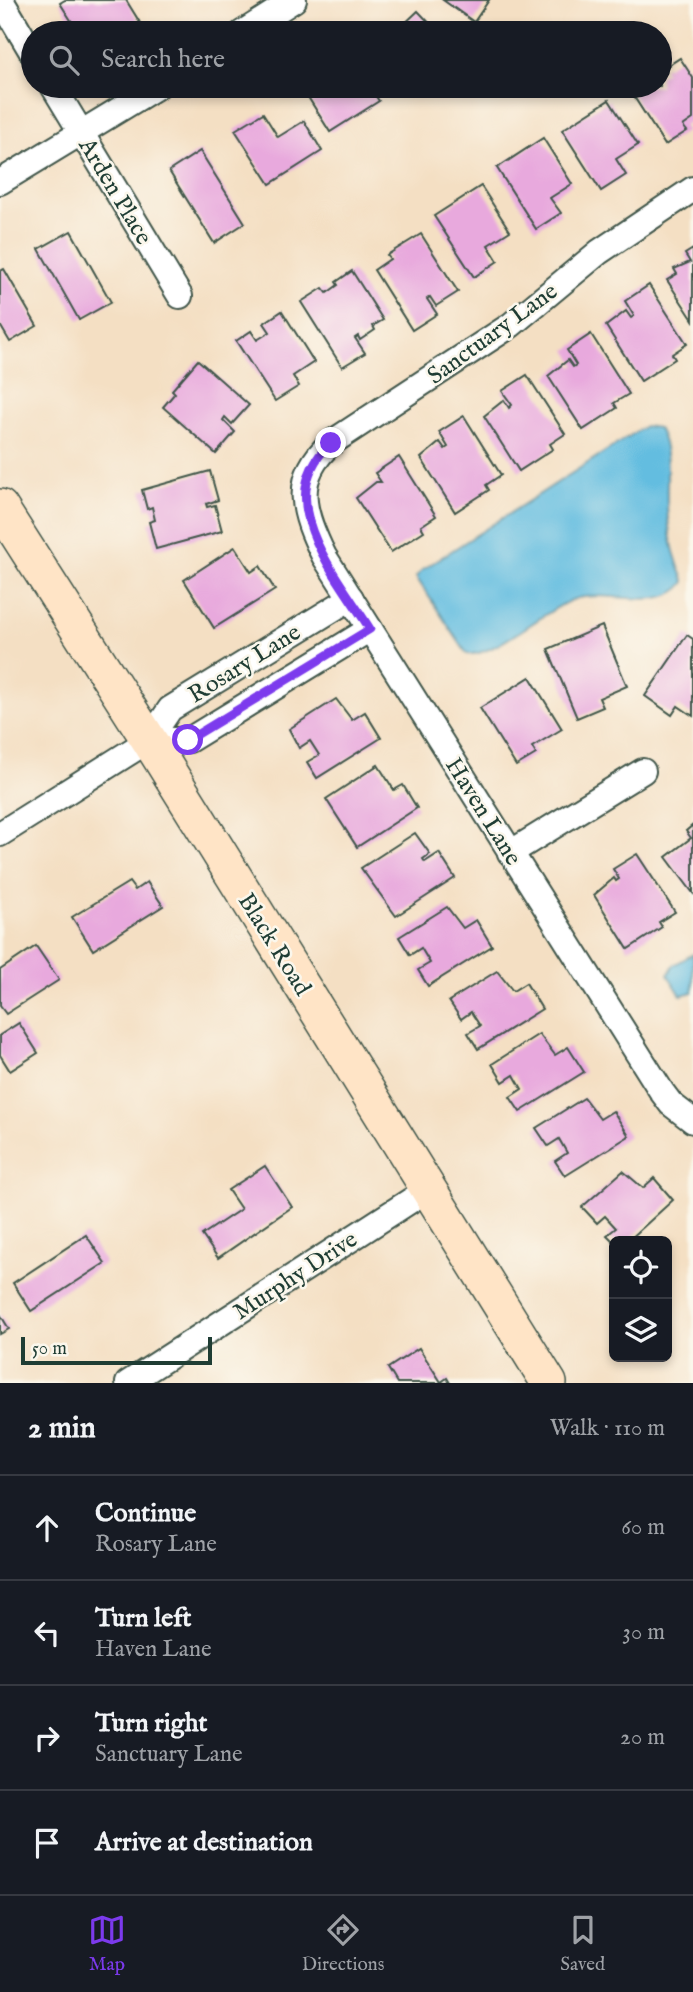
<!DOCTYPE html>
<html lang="en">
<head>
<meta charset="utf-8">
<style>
	body { margin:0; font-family:"IM FELL English",serif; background:#20242c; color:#f1f3f6 }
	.controls { position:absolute; right:21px; bottom:21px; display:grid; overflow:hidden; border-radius:10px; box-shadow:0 4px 10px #0003 }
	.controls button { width:63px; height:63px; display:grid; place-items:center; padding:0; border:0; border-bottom:2px solid #363941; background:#171b24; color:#f1f3f6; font:35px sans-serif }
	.scale { position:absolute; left:21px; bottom:18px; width:191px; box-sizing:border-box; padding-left:7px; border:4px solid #1f3d34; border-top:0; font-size:19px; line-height:24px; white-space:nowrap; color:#1f3d34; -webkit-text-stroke:5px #fbf7ec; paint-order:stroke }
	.stop { position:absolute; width:21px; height:21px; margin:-16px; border:5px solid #7c3aed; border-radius:50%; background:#fff }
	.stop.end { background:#7c3aed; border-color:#fff; box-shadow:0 2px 7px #0008 }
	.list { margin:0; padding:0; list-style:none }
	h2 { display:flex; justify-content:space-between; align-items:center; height:91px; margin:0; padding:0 28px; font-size:30px }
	h2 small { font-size:23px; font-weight:400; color:#9ea1a6 }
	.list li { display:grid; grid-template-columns:46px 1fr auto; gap:21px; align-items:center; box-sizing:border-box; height:105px; padding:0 28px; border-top:2px solid #363941 }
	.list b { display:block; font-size:26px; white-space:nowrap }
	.list p { margin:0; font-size:23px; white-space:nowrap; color:#9ea1a6 }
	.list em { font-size:23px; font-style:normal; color:#9ea1a6 }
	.icon { flex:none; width:38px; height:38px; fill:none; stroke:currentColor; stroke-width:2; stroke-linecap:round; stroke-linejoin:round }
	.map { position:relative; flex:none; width:693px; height:1383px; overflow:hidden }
	.search { position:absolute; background:#171b24; box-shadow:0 4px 10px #0003; left:21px; right:21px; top:21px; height:77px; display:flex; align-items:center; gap:18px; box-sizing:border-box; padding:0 24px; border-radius:38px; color:#9ea1a6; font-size:26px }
	.sheet { height:511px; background:#171b24 }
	nav { display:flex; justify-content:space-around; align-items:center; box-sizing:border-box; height:98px; border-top:2px solid #363941; background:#171b24; font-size:19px; color:#9ea1a6 }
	nav a { display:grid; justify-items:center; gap:4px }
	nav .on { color:#7c3aed }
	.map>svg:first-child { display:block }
	.water { fill:#63bde0; stroke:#417d8a; stroke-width:2 }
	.building { fill:#e8a9dd }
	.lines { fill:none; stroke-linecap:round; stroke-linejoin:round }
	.minor-casing { stroke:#3f5549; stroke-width:28 }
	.secondary-casing { stroke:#3f5549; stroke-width:38 }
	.minor { stroke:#fff; stroke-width:24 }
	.secondary { stroke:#ffe4c6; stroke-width:35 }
	.route { stroke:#7c3aed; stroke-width:9 }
	.labels { text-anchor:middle; stroke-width:5; stroke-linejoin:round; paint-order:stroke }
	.street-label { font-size:24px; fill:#1f3d34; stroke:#fbf7ec }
</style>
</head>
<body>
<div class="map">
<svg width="693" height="1383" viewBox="0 0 693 1383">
	<rect width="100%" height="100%" fill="#fbf7ec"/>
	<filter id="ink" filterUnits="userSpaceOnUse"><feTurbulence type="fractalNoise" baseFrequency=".0143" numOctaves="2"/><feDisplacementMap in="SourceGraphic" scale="14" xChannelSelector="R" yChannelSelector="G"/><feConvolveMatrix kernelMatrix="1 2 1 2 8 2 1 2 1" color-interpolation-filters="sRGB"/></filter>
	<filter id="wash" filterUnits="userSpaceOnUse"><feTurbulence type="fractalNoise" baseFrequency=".00686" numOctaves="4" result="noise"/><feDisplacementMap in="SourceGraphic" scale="28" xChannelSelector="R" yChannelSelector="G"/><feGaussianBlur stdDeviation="1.57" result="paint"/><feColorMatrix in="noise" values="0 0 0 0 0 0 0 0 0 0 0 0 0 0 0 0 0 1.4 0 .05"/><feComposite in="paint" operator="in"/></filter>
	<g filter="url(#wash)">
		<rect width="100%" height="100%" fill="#f4dfc3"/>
		<g class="water">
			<path d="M645,426L658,428C673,455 664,489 668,519C670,540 676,562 685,582C662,615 607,587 572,600C545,610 492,658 467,654L416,577L422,570Z"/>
			<polygon points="693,954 693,992 681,995 668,975 674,965"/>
		</g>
		<g id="blocks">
			<g class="building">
				<polygon points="65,0 126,0 142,26 130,33 105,33 102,27 92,33 79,33 60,3"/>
				<polygon points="443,0 489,0 474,22"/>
				<polygon points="418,11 439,33 407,33 401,27"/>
				<polygon points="680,58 693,78 693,119 683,126 687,131 665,145 629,89 634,86 660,86 660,76 666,72 663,69"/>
				<polygon points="325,86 369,86 379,101 330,132 308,97"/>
				<polygon points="609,100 638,145 616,159 626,175 601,191 562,130"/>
				<polygon points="263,113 278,137 304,121 322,151 270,184 235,130"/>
				<polygon points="543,138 572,184 550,198 561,213 536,229 497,168"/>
				<polygon points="200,151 245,223 214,243 169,171"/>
				<polygon points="481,186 510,231 488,245 498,261 474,277 434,216"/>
				<polygon points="71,231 111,302 79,320 39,249"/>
				<polygon points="421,234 458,292 436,306 430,297 427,299 437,314 412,330 374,270 390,259 387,255"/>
				<polygon points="693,249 693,320 667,280 677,274 674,269 690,262 685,254"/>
				<polygon points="4,269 37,326 10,342 0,325 0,271"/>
				<polygon points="352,271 383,320 373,326 375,330 360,340 358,336 355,338 365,353 342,367 301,302 323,288 327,293 338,285 336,282"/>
				<polygon points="649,285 687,344 672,354 675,359 641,381 606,326 626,311 631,318 634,316 625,301"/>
				<polygon points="282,311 314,362 293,376 299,386 275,401 236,341 251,331 257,340 270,332 264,323"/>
				<polygon points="591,334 629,394 614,403 617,408 583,430 548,376 568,360 573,367 576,365 567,350"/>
				<polygon points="198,360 249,405 232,424 225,417 223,420 235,432 216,454 163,407 175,393 172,390"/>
				<polygon points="527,375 565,434 550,444 553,449 519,471 484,416 504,400 509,408 512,405 502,391"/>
				<polygon points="464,416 501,475 486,485 489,490 455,512 421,458 440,442 445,449 448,447 439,432"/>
				<polygon points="399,457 436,516 421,526 424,531 391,552 356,498 376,482 381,482 375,473"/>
				<polygon points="210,471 218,500 206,504 207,507 215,505 222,531 156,549 149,522 155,520 152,507 147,509 142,490"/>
				<polygon points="235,547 251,572 260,566 275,590 214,628 184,580"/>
				<polygon points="602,626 627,686 599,698 603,707 577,718 548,649"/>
				<polygon points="687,635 693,639 693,716 678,706 672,715 645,696"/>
				<polygon points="530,677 562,729 532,747 536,754 516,766 480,708"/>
				<polygon points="336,699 352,720 365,712 381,738 317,778 307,762 319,755 310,741 299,748 289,729"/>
				<polygon points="378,765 394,790 403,785 417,808 357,847 326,799"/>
				<polygon points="693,825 693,893 666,857 691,838 686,831"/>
				<polygon points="415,833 430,854 423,859 425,862 439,853 455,878 396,916 361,868"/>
				<polygon points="637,854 675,912 659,922 662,927 628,949 594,895 614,878 616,881 619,879 613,869"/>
				<polygon points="129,882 135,890 147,882 163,906 93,950 72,917"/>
				<polygon points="447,907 463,928 476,920 492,946 428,986 418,970 430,963 421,948 410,955 399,937"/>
				<polygon points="36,946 59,980 6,1014 0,1006 0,970"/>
				<polygon points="497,971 513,991 526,983 542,1009 478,1049 468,1033 480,1026 471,1012 461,1019 449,1001"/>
				<polygon points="19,1023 38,1053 10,1071 0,1055 0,1035"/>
				<polygon points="539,1034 555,1055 568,1047 584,1072 520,1112 510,1097 522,1089 514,1075 503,1082 492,1064"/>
				<polygon points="584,1098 600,1119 613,1111 629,1136 565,1176 555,1161 567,1153 559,1139 548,1146 536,1128"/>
				<polygon points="265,1166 292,1207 218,1258 202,1235 241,1209 228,1190"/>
				<polygon points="623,1171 643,1188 654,1178 673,1200 628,1241 613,1241 607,1235 616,1228 605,1216 597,1223 582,1207"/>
				<polygon points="86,1235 105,1263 31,1311 13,1283"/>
				<polygon points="0,1314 9,1329 0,1334"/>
				<polygon points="419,1348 441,1382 447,1378 450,1383 397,1383 388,1368"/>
			</g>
		</g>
	</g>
	<g filter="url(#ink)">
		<use href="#blocks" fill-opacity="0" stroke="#3f5549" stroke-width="2"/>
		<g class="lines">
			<defs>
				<g id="minor">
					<polyline points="1,0 33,54"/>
					<polyline points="242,33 294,0"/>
					<polyline points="53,86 180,296"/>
					<polyline points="0,182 158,86"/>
					<path d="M693,189L599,252L511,325L331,443C291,479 303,513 324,556L662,1092L671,1104L693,1121"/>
					<polyline points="149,740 189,740 370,629"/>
					<polyline points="0,834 149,740 170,709 351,598"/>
					<polyline points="510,853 643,771"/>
					<polyline points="128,1383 427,1190"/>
				</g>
				<polyline id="secondary" points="0,507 149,740 549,1383"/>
			</defs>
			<use href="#minor" class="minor-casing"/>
			<use href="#secondary" class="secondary-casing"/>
			<use href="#minor" class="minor"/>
			<use href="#secondary" class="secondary"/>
		</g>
	</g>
	<g class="lines" filter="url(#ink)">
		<path class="route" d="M188,740L370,629C337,575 268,500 331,443"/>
	</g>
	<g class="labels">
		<g class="street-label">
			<text transform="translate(116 191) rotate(59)" y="8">Arden Place</text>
			<text transform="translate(492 333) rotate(-36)" y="8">Sanctuary Lane</text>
			<text transform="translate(244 663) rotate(-32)" y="8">Rosary Lane</text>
			<text transform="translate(484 811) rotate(58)" y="8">Haven Lane</text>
			<text transform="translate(275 944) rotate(58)" y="8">Black Road</text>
			<text transform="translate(295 1275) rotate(-33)" y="8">Murphy Drive</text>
		</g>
	</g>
</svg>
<div class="controls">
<button><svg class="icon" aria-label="locate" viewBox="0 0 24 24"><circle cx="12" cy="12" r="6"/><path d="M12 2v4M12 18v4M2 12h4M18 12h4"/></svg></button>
<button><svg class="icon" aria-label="layers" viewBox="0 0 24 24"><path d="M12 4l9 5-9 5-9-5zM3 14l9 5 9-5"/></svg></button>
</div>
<div class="scale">50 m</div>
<div class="stop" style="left:188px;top:740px"></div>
<div class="stop end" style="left:331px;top:443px"></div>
<div class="search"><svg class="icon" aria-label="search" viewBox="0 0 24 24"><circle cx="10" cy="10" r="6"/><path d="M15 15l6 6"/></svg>Search here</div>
</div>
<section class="sheet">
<h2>2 min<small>Walk · 110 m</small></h2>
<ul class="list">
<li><svg class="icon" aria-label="ahead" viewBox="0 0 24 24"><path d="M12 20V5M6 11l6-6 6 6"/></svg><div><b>Continue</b><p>Rosary Lane</p></div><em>60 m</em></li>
<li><svg class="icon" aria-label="left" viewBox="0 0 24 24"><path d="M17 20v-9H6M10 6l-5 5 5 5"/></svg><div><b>Turn left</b><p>Haven Lane</p></div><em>30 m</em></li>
<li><svg class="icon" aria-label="right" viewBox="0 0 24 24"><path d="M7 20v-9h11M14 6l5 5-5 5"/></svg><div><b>Turn right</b><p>Sanctuary Lane</p></div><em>20 m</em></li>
<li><svg class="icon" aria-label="arrive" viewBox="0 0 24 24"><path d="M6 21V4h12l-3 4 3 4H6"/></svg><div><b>Arrive at destination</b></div></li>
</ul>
</section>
<nav>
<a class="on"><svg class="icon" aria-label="map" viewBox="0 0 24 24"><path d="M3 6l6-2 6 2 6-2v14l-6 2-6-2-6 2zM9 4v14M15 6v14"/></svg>Map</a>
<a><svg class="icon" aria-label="directions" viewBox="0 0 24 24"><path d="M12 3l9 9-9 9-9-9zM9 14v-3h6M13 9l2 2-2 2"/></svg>Directions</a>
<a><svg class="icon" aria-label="saved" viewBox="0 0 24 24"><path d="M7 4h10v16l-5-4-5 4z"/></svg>Saved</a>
</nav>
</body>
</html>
